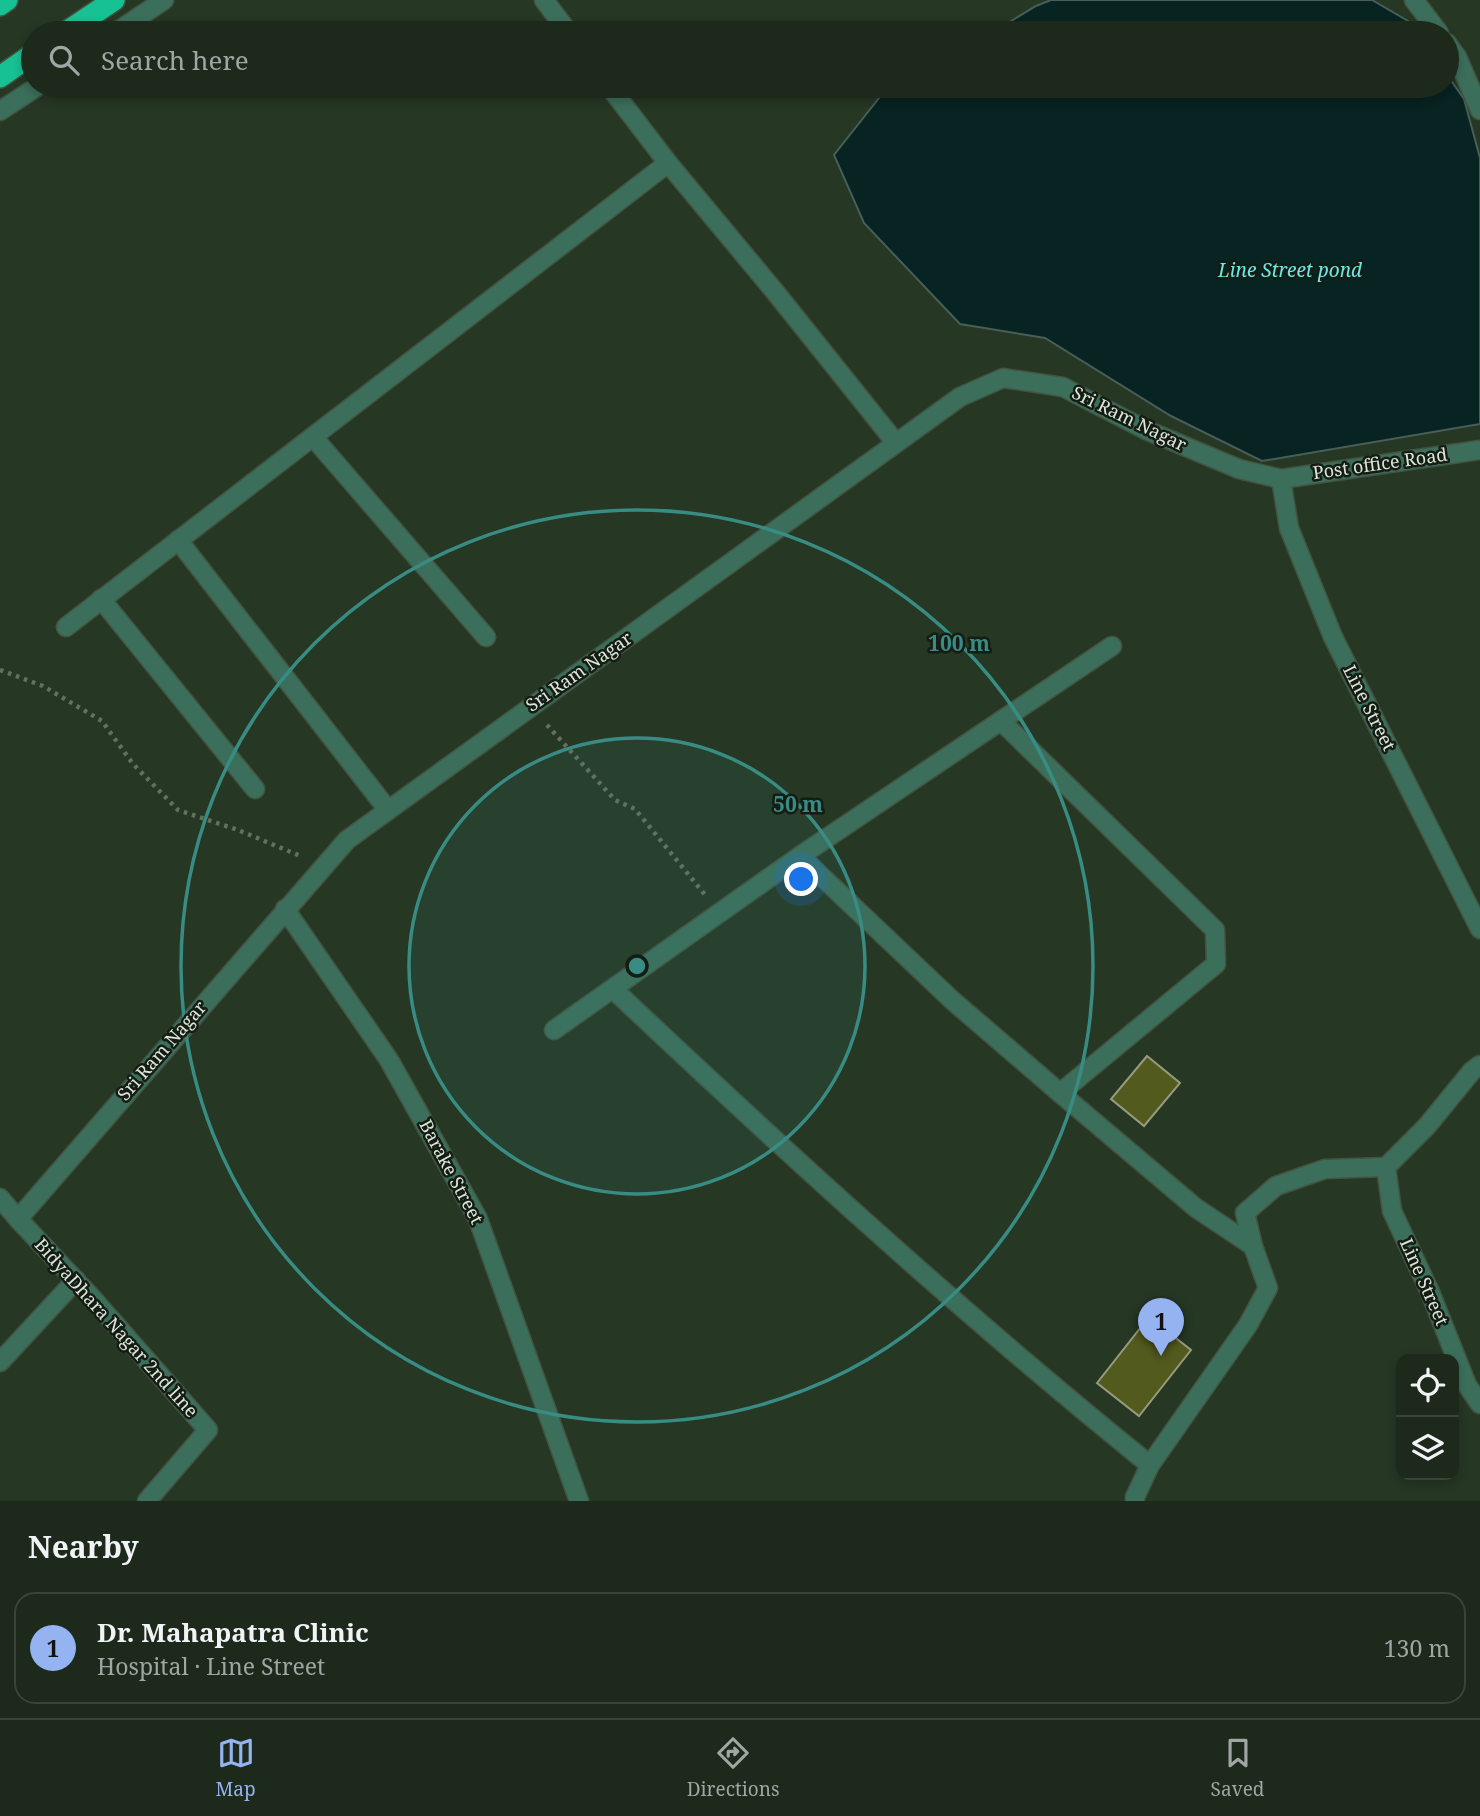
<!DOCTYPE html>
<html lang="en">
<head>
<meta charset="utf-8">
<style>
	body { margin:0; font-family:"Noto Serif",serif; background:#293528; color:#f1f3f6 }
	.controls { position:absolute; right:21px; bottom:21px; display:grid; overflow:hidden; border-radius:14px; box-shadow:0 4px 10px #0003 }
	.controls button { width:63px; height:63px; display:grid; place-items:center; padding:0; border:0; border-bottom:2px solid #3a453a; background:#1c291b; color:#f1f3f6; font:35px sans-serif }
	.you { position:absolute; left:802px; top:880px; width:24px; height:24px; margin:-18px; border:5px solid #fff; border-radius:50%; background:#1a73e8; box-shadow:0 0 0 10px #1a73e833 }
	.badge { display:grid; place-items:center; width:46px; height:46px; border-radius:50%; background:#95b2f1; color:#111; font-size:23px; font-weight:700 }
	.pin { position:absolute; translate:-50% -58px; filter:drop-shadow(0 2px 4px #0008) }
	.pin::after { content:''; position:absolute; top:37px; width:24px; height:21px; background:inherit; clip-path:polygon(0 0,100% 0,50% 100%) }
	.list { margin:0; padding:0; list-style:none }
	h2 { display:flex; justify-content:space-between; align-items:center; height:91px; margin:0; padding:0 28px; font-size:30px }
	h2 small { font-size:23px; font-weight:400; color:#a0a6a3 }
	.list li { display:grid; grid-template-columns:46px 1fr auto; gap:21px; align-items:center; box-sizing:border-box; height:112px; margin:0 14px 14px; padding:0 14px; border:2px solid #3a453a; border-radius:21px }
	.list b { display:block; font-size:26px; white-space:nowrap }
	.list p { margin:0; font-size:23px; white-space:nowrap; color:#a0a6a3 }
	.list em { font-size:23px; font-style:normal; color:#a0a6a3 }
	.icon { flex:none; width:38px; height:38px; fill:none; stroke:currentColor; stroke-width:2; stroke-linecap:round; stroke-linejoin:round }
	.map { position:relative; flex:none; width:1480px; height:1501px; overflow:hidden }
	.search { position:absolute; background:#1c291b; box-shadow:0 4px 10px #0003; left:21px; right:21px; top:21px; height:77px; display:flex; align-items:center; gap:18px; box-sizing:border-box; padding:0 24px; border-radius:38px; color:#a0a6a3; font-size:26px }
	.sheet { height:217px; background:#1c291b }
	nav { display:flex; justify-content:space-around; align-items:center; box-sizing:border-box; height:98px; border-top:2px solid #3a453a; background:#1c291b; font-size:19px; color:#a0a6a3 }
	nav a { display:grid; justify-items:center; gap:4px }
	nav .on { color:#95b2f1 }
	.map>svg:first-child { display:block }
	.water { fill:#072322; stroke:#475e59; stroke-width:2 }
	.building { fill:#535a1d; stroke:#969b7e; stroke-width:2 }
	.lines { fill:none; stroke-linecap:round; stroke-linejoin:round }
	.minor-casing { stroke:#435341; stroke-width:21 }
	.highway-casing { stroke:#435341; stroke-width:24 }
	.path { stroke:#627160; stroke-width:4.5; stroke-dasharray:3.5 5; stroke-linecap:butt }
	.minor { stroke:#3b6f5b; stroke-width:18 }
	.highway { stroke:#18c193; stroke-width:21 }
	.ring { fill:none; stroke:#388c84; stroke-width:3.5 }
	.labels { text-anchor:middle; stroke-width:5; stroke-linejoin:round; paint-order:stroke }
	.street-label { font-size:18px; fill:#dbe6da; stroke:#151c13 }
	.water-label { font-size:19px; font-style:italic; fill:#69e9e7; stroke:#151c13 }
	.centre { fill:#388c84; stroke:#151c13; stroke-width:3.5 }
	.ring-label { font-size:21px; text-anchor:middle; font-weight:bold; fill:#388c84; stroke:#151c13; stroke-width:5; stroke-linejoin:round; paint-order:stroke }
</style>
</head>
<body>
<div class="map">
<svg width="1480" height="1501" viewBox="0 0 1480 1501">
	<rect width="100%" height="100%" fill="#263724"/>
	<g class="water">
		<polygon points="1051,0 1372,0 1408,21 1417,33 991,33 1036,6"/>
		<polygon points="1447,75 1464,99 1480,158 1480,424 1262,461 1171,416 1045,338 960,324 864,223 834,155 883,93 897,86 1447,86"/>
	</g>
	<g class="building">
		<polygon points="1147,1056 1180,1083 1144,1126 1111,1099"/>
		<polygon points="1149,1317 1191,1350 1139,1416 1097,1383"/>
	</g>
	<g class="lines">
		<defs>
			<g id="minor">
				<polyline points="544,0 569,33"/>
				<polyline points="1414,0 1439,33"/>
				<polyline points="115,33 164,0"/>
				<polyline points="1447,43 1457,57 1480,110"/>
				<polyline points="609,86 668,163 776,293 896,443"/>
				<polyline points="0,111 38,86"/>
				<polyline points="313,437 486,637"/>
				<polyline points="1281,479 1289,528 1333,637 1480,929"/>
				<polyline points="178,540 388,810"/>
				<polyline points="101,599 255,789"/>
				<polyline points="66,627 668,163"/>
				<polyline points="1001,721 1215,930 1216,964 1060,1093"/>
				<polyline points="800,856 953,1001 1060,1093 1196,1208 1253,1246"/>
				<polyline points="285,909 389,1060 478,1219 579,1501"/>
				<path d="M614,990C788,1154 964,1315 1150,1465"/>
				<polyline points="554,1030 800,856 1112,646"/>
				<polyline points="1480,1065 1472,1071 1427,1126 1386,1167 1392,1211 1430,1292 1467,1385 1480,1404"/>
				<polyline points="0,1198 18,1219 347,840 960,397 1003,378 1063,387 1146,430 1239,469 1281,479 1480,450"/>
				<polyline points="18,1219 93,1299 208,1430 147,1501"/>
				<polyline points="0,1362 76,1280"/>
				<polyline points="1135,1501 1135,1497 1150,1465 1248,1325 1268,1288 1253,1246 1245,1213 1276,1186 1325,1169 1386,1167"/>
			</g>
			<g id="highway">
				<polyline points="0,5 7,0"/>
				<polyline points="65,33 114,0"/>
				<polyline points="0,77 33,54"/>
			</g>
		</defs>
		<use href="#minor" class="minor-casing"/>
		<use href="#highway" class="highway-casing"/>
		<g class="path">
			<polyline points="0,670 43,686 102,721 133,764 178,810 238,830 303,857"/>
			<polyline points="547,725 615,800 635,809 706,896"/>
		</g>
		<use href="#minor" class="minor"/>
		<use href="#highway" class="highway"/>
	</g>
	<circle cx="637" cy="966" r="228" fill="#388c84" fill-opacity=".12"/>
	<g class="ring">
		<circle cx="637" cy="966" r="228"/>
		<circle cx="637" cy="966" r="456"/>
	</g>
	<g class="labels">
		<g class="street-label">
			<text transform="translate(1129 419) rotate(26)" y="6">Sri Ram Nagar</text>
			<text transform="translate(1380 464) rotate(-8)" y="6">Post office Road</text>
			<text transform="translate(579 672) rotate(-35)" y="6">Sri Ram Nagar</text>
			<text transform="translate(1369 708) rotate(63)" y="6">Line Street</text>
			<text transform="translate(162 1051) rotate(-49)" y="6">Sri Ram Nagar</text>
			<text transform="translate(451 1172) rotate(62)" y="6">Barake Street</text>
			<text transform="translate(1424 1282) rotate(66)" y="6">Line Street</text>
			<text transform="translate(116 1328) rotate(48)" y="6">BidyaDhara Nagar 2nd line</text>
		</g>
		<g class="water-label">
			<text x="1290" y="277">Line Street pond</text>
		</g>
	</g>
	<circle cx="637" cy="966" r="10" class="centre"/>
	<g class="ring-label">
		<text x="959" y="651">100 m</text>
		<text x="798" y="812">50 m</text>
	</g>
</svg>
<div class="controls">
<button><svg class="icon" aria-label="locate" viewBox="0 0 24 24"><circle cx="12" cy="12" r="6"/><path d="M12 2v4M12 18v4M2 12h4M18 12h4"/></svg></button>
<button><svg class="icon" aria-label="layers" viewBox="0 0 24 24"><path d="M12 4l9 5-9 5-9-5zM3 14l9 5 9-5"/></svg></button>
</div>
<div class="you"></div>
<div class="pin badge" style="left:1161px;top:1356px">1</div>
<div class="search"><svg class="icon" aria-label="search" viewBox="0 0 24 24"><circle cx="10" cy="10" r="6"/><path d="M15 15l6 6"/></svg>Search here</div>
</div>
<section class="sheet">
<h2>Nearby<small></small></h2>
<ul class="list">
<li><span class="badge">1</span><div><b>Dr. Mahapatra Clinic</b><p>Hospital · Line Street</p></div><em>130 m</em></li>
</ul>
</section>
<nav>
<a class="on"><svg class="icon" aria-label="map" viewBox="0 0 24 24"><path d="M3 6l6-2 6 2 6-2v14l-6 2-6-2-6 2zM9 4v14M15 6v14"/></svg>Map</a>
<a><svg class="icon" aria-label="directions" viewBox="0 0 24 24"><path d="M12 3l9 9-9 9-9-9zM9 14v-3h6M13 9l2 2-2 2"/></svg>Directions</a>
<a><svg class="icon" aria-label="saved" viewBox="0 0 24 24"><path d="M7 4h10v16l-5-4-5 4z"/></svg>Saved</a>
</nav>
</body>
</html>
